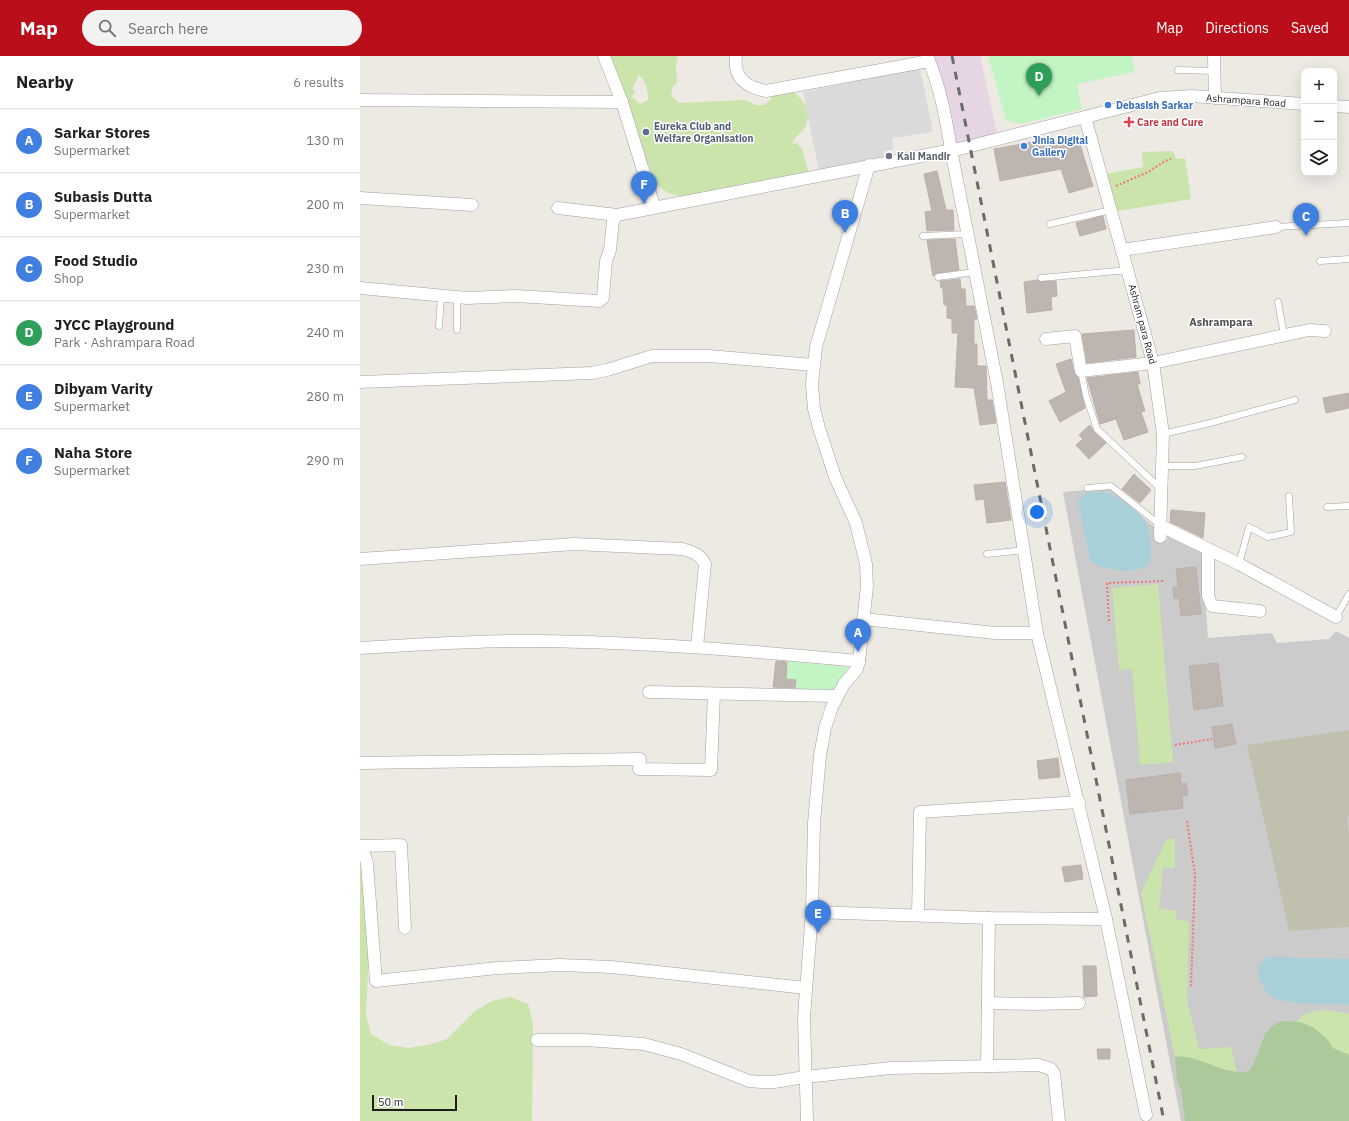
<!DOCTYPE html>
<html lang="en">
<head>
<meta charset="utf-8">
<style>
	body { margin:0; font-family:"IBM Plex Sans",sans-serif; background:#f2f2f2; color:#202124 }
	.controls { position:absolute; right:12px; top:12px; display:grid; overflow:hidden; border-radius:8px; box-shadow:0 4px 16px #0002 }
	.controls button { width:36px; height:36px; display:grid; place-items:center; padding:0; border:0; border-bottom:1px solid #e0e0e0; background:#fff; color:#202124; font:20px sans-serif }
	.scale { position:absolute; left:12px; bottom:10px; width:85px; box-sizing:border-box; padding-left:4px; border:2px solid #1d1d1d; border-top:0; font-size:11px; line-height:14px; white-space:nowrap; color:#1d1d1d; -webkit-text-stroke:3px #fff; paint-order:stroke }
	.you { position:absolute; left:677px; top:456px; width:14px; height:14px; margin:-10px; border:3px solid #fff; border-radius:50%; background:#1a73e8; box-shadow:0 0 0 6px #1a73e833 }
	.badge { display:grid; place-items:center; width:26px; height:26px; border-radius:50%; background:#ba0f1a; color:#fff; font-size:13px; font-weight:700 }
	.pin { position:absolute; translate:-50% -33px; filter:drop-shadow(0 1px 2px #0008) }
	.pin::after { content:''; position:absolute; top:21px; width:14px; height:12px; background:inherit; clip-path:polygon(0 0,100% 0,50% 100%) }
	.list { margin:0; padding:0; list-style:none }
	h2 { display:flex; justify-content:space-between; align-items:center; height:52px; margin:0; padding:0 16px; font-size:17px }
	h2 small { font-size:13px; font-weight:400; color:#757577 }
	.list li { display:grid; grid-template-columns:26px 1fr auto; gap:12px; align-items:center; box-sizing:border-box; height:64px; padding:0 16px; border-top:1px solid #e0e0e0 }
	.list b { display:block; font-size:15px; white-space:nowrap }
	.list p { margin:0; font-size:13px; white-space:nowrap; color:#757577 }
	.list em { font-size:13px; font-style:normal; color:#757577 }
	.icon { flex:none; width:22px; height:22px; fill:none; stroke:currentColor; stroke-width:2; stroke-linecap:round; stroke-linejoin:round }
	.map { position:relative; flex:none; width:989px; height:1065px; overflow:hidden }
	header { display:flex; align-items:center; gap:24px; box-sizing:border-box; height:56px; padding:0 20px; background:#ba0f1a; color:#fff }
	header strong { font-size:19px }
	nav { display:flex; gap:22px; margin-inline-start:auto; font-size:14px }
	.search { width:280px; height:36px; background:#f2f2f2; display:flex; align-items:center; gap:10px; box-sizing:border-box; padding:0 14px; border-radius:22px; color:#757577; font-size:15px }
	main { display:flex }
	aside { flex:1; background:#fff }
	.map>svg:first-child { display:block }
	.residential { fill:#dbdada }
	.industrial { fill:#e6d6e4 }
	.religious { fill:#cbcbcb }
	.construction { fill:#c1c0af }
	.grass { fill:#cbe4ac; fill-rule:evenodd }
	.forest { fill:#acc99b }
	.park { fill:#c3f5c4 }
	.water { fill:#a7d0d8 }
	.building { fill:#bdb5b0; stroke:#beafa7 }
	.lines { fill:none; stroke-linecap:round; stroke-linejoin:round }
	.lane-casing { stroke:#a1a1a1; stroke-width:7 }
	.street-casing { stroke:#a1a1a1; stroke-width:13 }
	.path { stroke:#ef7873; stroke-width:2; stroke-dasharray:2 2; stroke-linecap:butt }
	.lane { stroke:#fff; stroke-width:6 }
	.street { stroke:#fff; stroke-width:12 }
	.rail { stroke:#6b6b6b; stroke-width:3; stroke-dasharray:8 8; stroke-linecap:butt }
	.shop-dot { fill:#3f7fe0; stroke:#fff; stroke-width:1.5 }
	.health-dot { fill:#e0444e; stroke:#fff; stroke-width:1.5 }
	.service-dot { fill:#5c6f8a; stroke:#fff; stroke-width:1.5 }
	.worship-dot { fill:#6b7280; stroke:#fff; stroke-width:1.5 }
	.labels { text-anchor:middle; stroke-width:3; stroke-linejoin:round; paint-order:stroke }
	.street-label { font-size:10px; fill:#1d1d1d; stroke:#fff }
	.shop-label { font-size:10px; font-weight:bold; fill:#366cbe; stroke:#fff; text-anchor:start }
	.health-label { font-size:10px; font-weight:bold; fill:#be3a42; stroke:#fff; text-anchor:start }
	.service-label { font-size:10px; font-weight:bold; fill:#4e5e75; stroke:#fff; text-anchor:start }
	.worship-label { font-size:10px; font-weight:bold; fill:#5b616d; stroke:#fff; text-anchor:start }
	.neighbourhood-label { font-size:11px; font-weight:bold; fill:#505050; stroke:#fff }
</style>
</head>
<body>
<header>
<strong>Map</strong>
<div class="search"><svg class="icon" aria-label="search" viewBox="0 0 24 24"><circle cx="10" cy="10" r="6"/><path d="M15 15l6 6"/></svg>Search here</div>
<nav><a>Map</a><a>Directions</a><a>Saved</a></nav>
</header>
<main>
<aside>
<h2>Nearby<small>6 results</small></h2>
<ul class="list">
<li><span class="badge" style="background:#3f7fe0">A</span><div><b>Sarkar Stores</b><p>Supermarket</p></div><em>130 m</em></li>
<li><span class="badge" style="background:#3f7fe0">B</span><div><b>Subasis Dutta</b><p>Supermarket</p></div><em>200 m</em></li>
<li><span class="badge" style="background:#3f7fe0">C</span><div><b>Food Studio</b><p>Shop</p></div><em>230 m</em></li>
<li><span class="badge" style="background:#2e9e5b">D</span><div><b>JYCC Playground</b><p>Park · Ashrampara Road</p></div><em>240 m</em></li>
<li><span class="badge" style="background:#3f7fe0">E</span><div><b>Dibyam Varity</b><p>Supermarket</p></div><em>280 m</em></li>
<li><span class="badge" style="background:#3f7fe0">F</span><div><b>Naha Store</b><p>Supermarket</p></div><em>290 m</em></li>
</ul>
</aside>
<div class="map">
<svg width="989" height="1065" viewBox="0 0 989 1065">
	<rect width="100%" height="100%" fill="#ede9e3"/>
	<polygon class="residential" points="560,12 573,76 532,82 533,93 523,96 524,103 459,115 443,36"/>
	<polygon class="industrial" points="568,0 620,0 638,81 595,91"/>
	<polygon class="religious" points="750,432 794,471 794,479 807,484 808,477 845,497 845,541 848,582 912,577 917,587 969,583 976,575 989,582 989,1065 821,1065 703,436"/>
	<polygon class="construction" points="989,674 989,760 987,761 989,779 989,871 929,875 887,689"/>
	<g class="grass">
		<path d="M246,0H318L316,9L317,27L313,30L311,39L319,47L385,44L396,49H404L411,43V37L431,34C443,43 453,55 445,71C442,76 436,80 433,85V88L437,87L442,93L449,118L326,140C312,140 301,136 294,123ZM279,19C285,24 289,37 288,44L280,48L272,41L275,35L272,33Z"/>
		<polygon points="813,95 816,103 825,102 831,143 758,155 745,118 783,111 782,96"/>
		<polygon points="798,528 813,706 780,709 772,613 759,614 752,532"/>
		<polygon points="815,782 815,812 803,812 799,852 816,855 816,863 829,866 827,945 839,993 871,991 877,1018 815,1001 781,837 806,784"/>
		<polygon points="0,805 2,807 9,893 6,960 11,978 29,989 48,992 68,989 87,983 115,955 132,945 151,941 168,948 173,967 172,1065 0,1065"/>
		<path d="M966,954L989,958V1000L973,993L935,967C943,956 953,955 966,954Z"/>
	</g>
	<path class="forest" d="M922,965L941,966L954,972L968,984L973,992L989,999V1065H825L821,1034L817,1024L815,1001C838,997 863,1021 889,1015C901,1000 900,970 922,965Z"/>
	<g class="park">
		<polygon points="628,0 772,0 775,16 717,28 722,53 661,68 646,64"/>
		<polygon points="428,605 488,611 481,622 478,635 435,633 436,624 426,623"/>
	</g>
	<g class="water">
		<path d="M742,436C755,438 778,454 785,465C790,474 795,503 786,510C779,515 767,515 759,514C750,513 736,510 730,504L718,446L725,437Z"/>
		<path d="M908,901L989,903V949C972,948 918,950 908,938C906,936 901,925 899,922C896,914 902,905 908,901Z"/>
	</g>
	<g class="building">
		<polygon points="717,79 733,130 709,137 701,113 640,125 634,93 673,86 673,89 689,85 689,87"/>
		<polygon points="577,115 586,154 593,154 594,174 567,175 565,156 572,155 564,118"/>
		<polygon points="743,160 746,173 720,180 716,167"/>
		<polygon points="595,183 599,214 577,217 573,220 567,184"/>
		<polygon points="600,223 601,233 605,233 606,250 614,250 617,263 614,263 614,288 617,288 617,310 626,310 627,344 632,344 636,367 620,369 614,332 595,331 598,277 592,277 592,263 587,262 587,249 584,249 583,232 581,232 580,225"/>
		<polygon points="677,224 681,226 696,225 697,240 691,241 692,254 667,257 664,226"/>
		<polygon points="774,274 776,301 727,307 722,278"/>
		<polygon points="711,303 714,316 718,322 725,352 700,366 689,345 706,336 696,308"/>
		<polygon points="778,316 780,328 777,328 785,355 781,356 788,376 764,384 756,363 740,368 727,322"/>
		<polygon points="989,337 989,352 966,357 963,342"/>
		<polygon points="730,369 734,376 746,387 729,403 716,389 723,383 719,379"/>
		<polygon points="774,418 791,434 780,447 762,433"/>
		<polygon points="645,426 651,464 627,467 624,443 616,444 614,429"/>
		<polygon points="811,454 845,457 843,482 810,466"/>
		<polygon points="836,511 841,558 821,560 819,542 814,543 813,531 818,531 816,513"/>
		<polygon points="416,605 427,606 426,623 436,624 435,632 413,631"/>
		<polygon points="858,607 863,650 834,654 829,610"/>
		<polygon points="872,668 876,688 855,692 852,671"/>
		<polygon points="698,702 700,721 679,723 677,705"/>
		<polygon points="820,717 821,728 826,727 828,739 822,740 823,752 770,758 766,724"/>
		<polygon points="721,809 723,823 705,826 702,811"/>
		<polygon points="723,910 736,910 737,940 724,941"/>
		<polygon points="737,993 750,993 750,1003 738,1003"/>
	</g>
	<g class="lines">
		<defs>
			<g id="lane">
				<polyline points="818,14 854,15"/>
				<polyline points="690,168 751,154"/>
				<polyline points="916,171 989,167"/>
				<polyline points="563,180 607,178"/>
				<polyline points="960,205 989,203"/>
				<polyline points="578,221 615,216"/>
				<polyline points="681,222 768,214"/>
				<polyline points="97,241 97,274"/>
				<polyline points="918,246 924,279"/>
				<polyline points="79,270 81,240"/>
				<polyline points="721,315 726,340 737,373 801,433"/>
				<polyline points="803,378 850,367 935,344"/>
				<polyline points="802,410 835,410 882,401"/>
				<polyline points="727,432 751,430 800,469"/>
				<polyline points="967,451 989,450"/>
				<polyline points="627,498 664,494"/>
				<polyline points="879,508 889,471 908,481 931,476 929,440"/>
				<polyline points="976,561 989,538"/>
			</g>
			<g id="street">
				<polyline points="244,0 262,46"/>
				<path d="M376,0C373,22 386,31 406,35L569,5"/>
				<path d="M567,0C580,30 586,62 591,94L637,327L677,577L746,863L786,1059"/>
				<polyline points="854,0 855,42"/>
				<polyline points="0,44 262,46 294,150"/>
				<polyline points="974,50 989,51"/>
				<polyline points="725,61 793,307 803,378 800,481"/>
				<polyline points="0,142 112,149"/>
				<polyline points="198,152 257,159"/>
				<polyline points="762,194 916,171"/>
				<polyline points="0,232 107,242 156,240 239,245 243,242 246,205 250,194 253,165 257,159 603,92 800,42 831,40 944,48"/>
				<polyline points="686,283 715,280 721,315 793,307 949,274 965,275"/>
				<polyline points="0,326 232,317 247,314 292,300 349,300 453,309"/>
				<polyline points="801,470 879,508 976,561"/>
				<polyline points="848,493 848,540 852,550 900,555"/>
				<path d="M0,503L214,488L322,493C333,496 340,498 345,508L337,591"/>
				<polyline points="503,563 635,577 677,577"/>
				<path d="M0,592C58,589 117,584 176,585C284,586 392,595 499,605"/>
				<polyline points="289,636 477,640"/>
				<polyline points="0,707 280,703 279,713 351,714 354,638"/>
				<polyline points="0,790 41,789 45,872"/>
				<polyline points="0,794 5,800 7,808 16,925 137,912 200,909 252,911 446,932"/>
				<polyline points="452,856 629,862 746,863"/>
				<polyline points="558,859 560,756 719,746"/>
				<polyline points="628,947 673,948 719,947"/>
				<polyline points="177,984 225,984 284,988 321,998 389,1025 401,1026 414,1026 445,1021 531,1012 679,1009 691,1013 694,1017 699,1065"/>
				<polyline points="627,1010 629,862"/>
				<polyline points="447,1065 444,961 452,856 454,767 460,700 465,672 472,651 484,628 497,613 499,605 507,530 506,508 496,467 475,421 459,372 454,353 452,328 456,291 509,109"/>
			</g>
		</defs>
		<use href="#lane" class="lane-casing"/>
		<use href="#street" class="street-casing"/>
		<g class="path">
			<polyline points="756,130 788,116 805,105 811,103"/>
			<polyline points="749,565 747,527 803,525"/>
			<polyline points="815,689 852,683"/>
			<polyline points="827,765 835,819 831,930"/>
		</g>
		<use href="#lane" class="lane"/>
		<use href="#street" class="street"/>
		<polyline class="rail" points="592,0 804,1065"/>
	</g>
	<g class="shop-dot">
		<circle cx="748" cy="49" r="4"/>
		<circle cx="664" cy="90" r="4"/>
	</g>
	<path class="health-dot" d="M767 60h4v4h4v4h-4v4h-4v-4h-4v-4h4z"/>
	<circle class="service-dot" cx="286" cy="76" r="4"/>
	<circle class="worship-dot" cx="529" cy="100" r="4"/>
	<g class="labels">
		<g class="street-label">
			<text transform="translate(886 44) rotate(4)" y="4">Ashrampara Road</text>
			<text transform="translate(783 268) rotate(75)" y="4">Ashram para Road</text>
		</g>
		<g class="shop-label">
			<text x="756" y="53">Debasish Sarkar</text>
			<text x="672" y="88">Jinia Digital<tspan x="672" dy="12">Gallery</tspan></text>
		</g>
		<g class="health-label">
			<text x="777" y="70">Care and Cure</text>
		</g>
		<g class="service-label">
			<text x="294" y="74">Eureka Club and<tspan x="294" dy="12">Welfare Organisation</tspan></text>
		</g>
		<g class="worship-label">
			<text x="537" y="104">Kali Mandir</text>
		</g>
		<g class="neighbourhood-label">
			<text x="861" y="270">Ashrampara</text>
		</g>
	</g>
</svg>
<div class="controls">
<button>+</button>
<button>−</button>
<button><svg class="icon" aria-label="layers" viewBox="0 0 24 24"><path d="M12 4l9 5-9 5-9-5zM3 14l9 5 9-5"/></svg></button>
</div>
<div class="scale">50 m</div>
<div class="you"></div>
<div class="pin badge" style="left:498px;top:596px;background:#3f7fe0">A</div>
<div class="pin badge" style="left:485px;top:177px;background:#3f7fe0">B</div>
<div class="pin badge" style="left:946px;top:180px;background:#3f7fe0">C</div>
<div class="pin badge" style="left:679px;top:40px;background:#2e9e5b">D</div>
<div class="pin badge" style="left:458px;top:877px;background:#3f7fe0">E</div>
<div class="pin badge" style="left:284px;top:148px;background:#3f7fe0">F</div>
</div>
</main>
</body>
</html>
